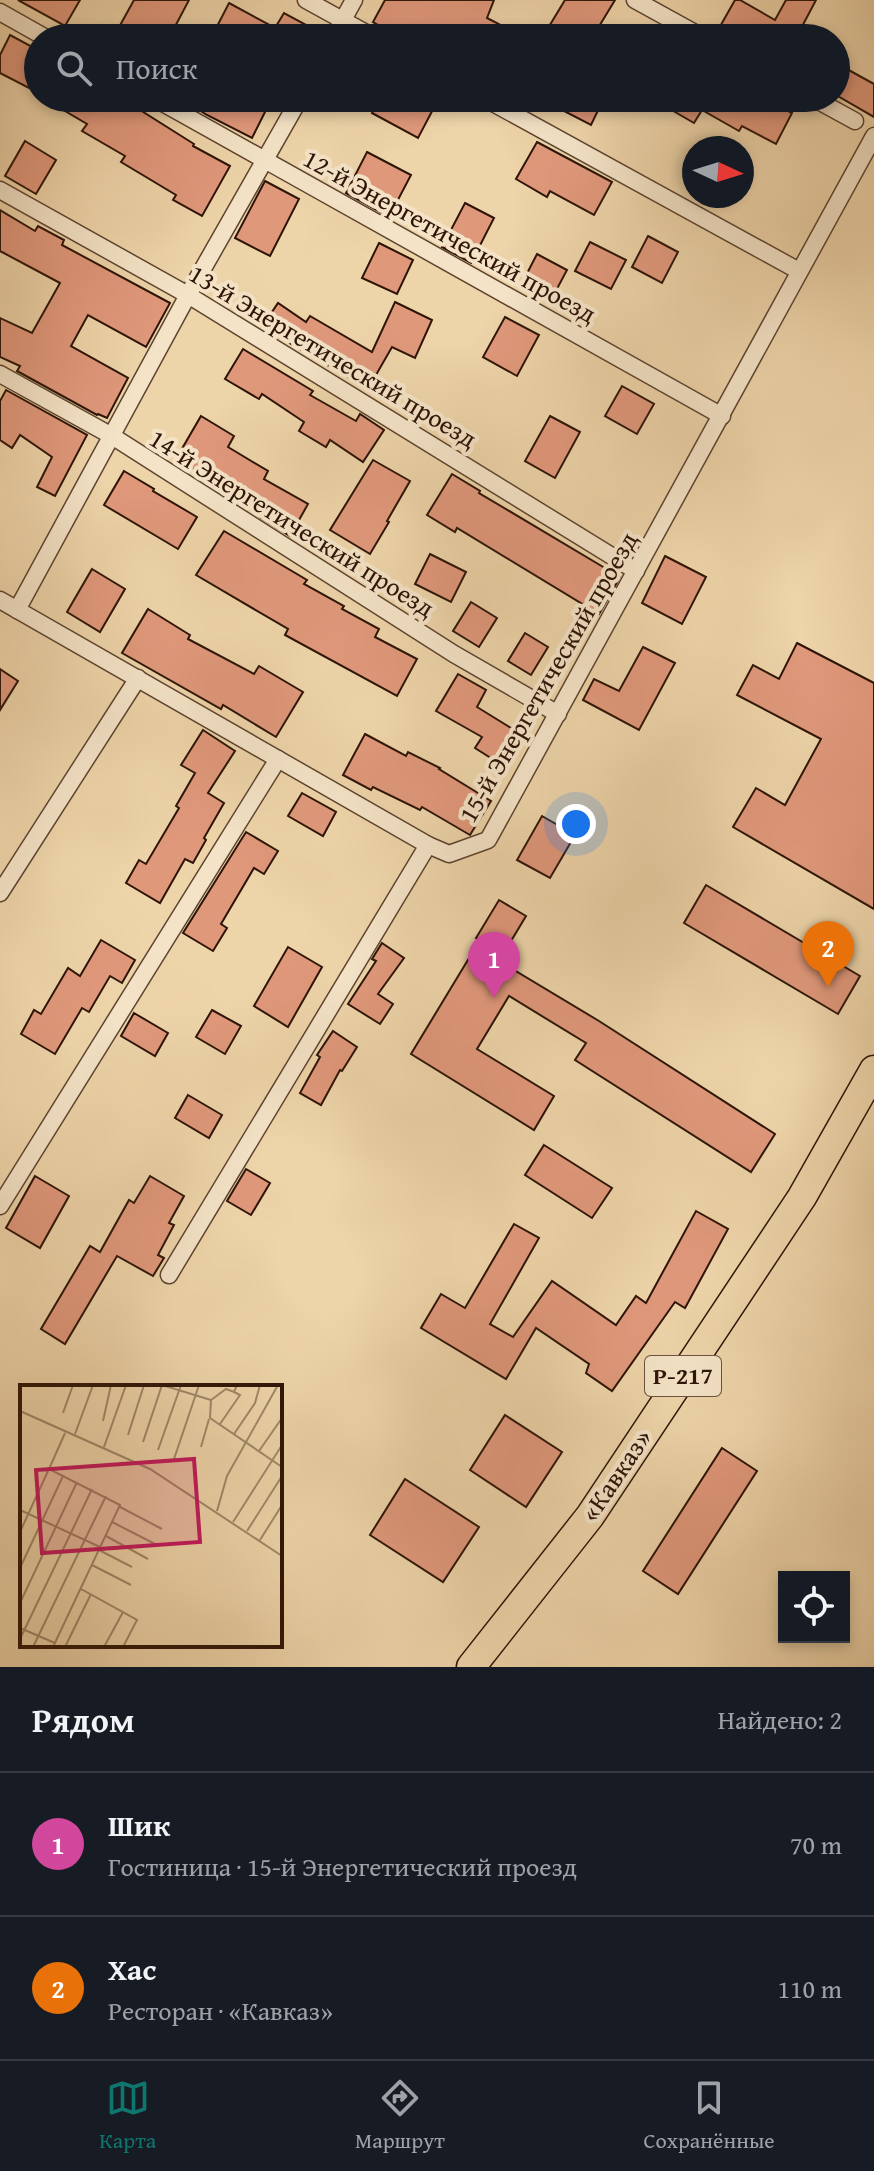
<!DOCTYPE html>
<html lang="ru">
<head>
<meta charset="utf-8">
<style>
	body { margin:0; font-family:"Gentium Book Plus",serif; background:#242831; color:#f1f3f6 }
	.controls { position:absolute; right:24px; bottom:24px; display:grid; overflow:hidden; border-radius:0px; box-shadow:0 4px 12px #0003 }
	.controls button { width:72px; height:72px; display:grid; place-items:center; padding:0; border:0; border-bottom:2px solid #363941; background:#171b24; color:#f1f3f6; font:40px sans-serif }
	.compass { position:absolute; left:682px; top:136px; width:72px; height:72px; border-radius:50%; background:#171b24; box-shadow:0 4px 12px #0003; rotate:94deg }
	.you { position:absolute; left:576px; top:824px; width:28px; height:28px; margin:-20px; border:6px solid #fff; border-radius:50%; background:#1a73e8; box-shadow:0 0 0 12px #1a73e833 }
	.badge { display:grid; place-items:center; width:52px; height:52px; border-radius:50%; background:#0f766e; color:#fff; font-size:26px; font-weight:700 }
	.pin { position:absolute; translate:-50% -66px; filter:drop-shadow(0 2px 4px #0008) }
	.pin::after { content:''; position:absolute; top:42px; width:28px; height:24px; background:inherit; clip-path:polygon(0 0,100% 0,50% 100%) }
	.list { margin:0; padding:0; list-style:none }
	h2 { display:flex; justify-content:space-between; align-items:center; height:104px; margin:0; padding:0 32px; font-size:34px }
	h2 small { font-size:26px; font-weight:400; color:#9ea1a6 }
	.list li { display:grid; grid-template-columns:52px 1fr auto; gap:24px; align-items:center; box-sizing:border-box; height:144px; padding:0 32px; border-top:2px solid #363941 }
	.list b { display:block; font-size:30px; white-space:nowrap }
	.list p { margin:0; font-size:26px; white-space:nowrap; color:#9ea1a6 }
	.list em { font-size:26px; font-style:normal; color:#9ea1a6 }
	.icon { flex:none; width:44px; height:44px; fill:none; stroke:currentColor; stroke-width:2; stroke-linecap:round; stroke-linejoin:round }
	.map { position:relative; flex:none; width:874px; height:1667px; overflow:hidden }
	.search { position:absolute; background:#171b24; box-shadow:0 4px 12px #0003; left:24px; right:24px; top:24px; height:88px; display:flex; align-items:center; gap:20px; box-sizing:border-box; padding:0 28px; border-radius:44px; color:#9ea1a6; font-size:30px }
	.sheet { height:392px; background:#171b24 }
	nav { display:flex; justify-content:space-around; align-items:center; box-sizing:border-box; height:112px; border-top:2px solid #363941; background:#171b24; font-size:22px; color:#9ea1a6 }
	nav a { display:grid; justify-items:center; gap:4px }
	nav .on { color:#0f766e }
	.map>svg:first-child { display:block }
	.building { fill:#e0987b; stroke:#2d1407; stroke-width:2 }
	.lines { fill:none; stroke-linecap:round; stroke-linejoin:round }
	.street-casing { stroke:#5d4430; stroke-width:19 }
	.highway-casing { stroke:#2d1407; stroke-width:31 }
	.street { stroke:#f4e3c7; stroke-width:16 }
	.highway { stroke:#eed4a9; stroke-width:28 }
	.labels { text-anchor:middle; stroke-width:8; stroke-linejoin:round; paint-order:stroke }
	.shield { fill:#f4e3c7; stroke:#695241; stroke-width:2 }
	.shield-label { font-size:24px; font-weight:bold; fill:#2d1407 }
	.street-label { font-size:26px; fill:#2d1407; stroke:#f4e3c7 }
	.inset-road { fill:none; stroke:#a18768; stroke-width:2 }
	.view { fill:#c2185b; fill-opacity:0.15; stroke:#c2185b; stroke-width:4 }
	.inset-edge { fill:none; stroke:#2d1407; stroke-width:4 }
</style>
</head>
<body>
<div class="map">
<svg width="874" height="1667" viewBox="0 0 874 1667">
	<rect width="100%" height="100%" fill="#eed4a9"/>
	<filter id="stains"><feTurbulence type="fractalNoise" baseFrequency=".0025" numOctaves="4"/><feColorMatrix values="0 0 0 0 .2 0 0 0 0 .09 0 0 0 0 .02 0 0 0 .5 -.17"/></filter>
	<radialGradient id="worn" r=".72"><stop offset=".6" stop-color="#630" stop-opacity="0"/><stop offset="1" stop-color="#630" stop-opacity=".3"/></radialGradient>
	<g class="building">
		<polygon points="18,0 80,0 65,26"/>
		<polygon points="134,0 189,0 169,38 113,38"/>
		<polygon points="385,0 494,0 487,18 526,38 401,38 373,22"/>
		<polygon points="565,0 615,0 592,38 542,38"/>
		<polygon points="735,0 740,0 775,20 786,0 816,0 796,38 733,38 718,30"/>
		<polygon points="229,3 275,28 284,13 323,34 322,38 211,38"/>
		<polygon points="10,35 38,50 38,71 29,88 0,73 0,55"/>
		<polygon points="836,63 874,84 874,117 836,95"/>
		<polygon points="43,98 121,98 194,144 193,146 230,166 202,216 173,200 176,195 121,162 125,156 82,131 87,124"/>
		<polygon points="180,98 272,98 252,138 207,115"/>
		<polygon points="381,98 439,98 418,138 372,113"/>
		<polygon points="539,98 604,98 591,125"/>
		<polygon points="651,98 764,98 792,113 776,144 742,126 739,131 702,110 694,123"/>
		<polygon points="25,141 56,160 36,194 5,176"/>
		<polygon points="537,142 612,182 594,215 550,191 547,197 516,179"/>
		<polygon points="367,152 411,175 389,217 346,193"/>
		<polygon points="265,181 299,199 270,256 235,238"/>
		<polygon points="465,203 494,218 471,263 442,247"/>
		<polygon points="0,210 35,231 38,226 64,240 62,245 170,303 146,347 88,315 71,346 128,378 107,418 98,414 97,415 17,371 20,366 0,357 0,318 32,333 60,283 0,251"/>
		<polygon points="648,236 678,252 662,283 632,267"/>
		<polygon points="590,242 626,260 611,289 575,271"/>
		<polygon points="379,243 413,260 397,294 362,278"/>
		<polygon points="537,254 567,270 550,302 520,287"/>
		<polygon points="395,302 432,320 415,358 392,347 368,389 262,327 278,303 306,322 310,316 372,352"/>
		<polygon points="505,317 539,335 517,376 483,357"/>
		<polygon points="243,349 313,391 310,395 356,421 360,414 384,430 363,462 330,440 326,447 299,431 304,422 262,394 259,399 225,379"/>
		<polygon points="622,386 654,404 637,434 605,416"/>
		<polygon points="6,390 87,435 55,496 37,487 52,457 20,435 12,448 0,440 0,401"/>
		<polygon points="201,416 234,436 228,447 268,471 264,479 308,504 290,536 261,518 263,515 219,490 221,486 176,459"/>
		<polygon points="550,416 580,432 555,478 525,461"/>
		<polygon points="373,460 410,481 387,521 389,522 370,554 330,530"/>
		<polygon points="124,471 154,489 153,491 197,517 178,549 104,505"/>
		<polygon points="452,474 480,491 479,493 620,577 599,614 457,528 455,532 427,515"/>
		<polygon points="224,531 307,580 304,584 344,606 342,609 379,629 375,637 417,659 397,696 285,635 288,629 196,575"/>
		<polygon points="430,554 466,572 451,602 415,584"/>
		<polygon points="665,556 706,577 682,624 642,603"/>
		<polygon points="92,569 125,589 100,632 67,612"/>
		<polygon points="471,602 497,618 479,647 453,631"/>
		<polygon points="148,609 190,635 188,639 254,674 259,666 303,692 276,737 223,705 221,709 122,653"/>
		<polygon points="525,633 548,647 531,675 508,661"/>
		<polygon points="797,643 874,683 874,909 733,827 756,788 785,805 821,739 737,695 753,665 779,679"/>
		<polygon points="643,647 675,663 639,730 583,700 594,679 619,691"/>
		<polygon points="0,669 18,681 0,710"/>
		<polygon points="458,674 486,690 477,707 524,736 505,767 475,748 482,737 436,711"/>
		<polygon points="203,730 235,751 208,793 224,803 204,838 206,840 193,863 185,859 160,903 126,883 139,860 146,864 179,808 176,806 195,773 181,765"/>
		<polygon points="365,734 406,756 408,752 440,768 439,769 491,801 470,835 422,807 420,810 373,787 371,790 343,775"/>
		<polygon points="302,793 336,812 323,836 288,816"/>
		<polygon points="542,816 575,835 550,878 517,860"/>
		<polygon points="246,832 278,851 264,874 254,868 221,924 227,928 213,951 183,933"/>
		<polygon points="706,885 860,976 838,1014 684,923"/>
		<polygon points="499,900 526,916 499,961 599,1021 775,1134 751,1172 575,1060 586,1043 509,996 477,1049 554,1096 534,1130 411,1054 480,940 476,938"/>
		<polygon points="101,940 135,960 122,983 110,976 89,1012 82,1008 55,1054 21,1034 34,1010 41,1014 68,968 80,976"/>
		<polygon points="382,943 404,958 378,994 393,1004 380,1024 348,1004 376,961 372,959"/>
		<polygon points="288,947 322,967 288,1027 254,1006"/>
		<polygon points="212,1010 241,1026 225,1054 196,1037"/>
		<polygon points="134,1013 168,1033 155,1056 121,1036"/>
		<polygon points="333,1031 357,1047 342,1071 340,1070 321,1105 300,1093 320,1057 317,1055"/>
		<polygon points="188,1095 222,1115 209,1138 175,1118"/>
		<polygon points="544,1145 612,1188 592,1218 525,1175"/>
		<polygon points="246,1169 270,1183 251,1215 227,1201"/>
		<polygon points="35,1176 69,1196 40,1248 6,1228"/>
		<polygon points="150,1176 184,1196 169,1223 174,1225 158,1255 164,1258 153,1276 117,1256 65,1344 41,1329 90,1246 100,1252 129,1200 134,1203"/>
		<polygon points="696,1211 728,1229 685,1308 675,1302 612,1391 586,1373 589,1364 536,1328 506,1379 421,1328 441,1294 465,1308 514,1224 539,1238 490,1324 513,1337 552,1281 616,1325 636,1296 646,1303"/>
		<polygon points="505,1415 562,1452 526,1507 470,1470"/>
		<polygon points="722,1448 757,1471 678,1594 643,1571"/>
		<polygon points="405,1479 479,1527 443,1582 370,1535"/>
	</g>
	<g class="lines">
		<defs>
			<g id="street">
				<polyline points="306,0 375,38"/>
				<polyline points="635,0 704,38"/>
				<polyline points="0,12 46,38"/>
				<polyline points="333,38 354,0"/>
				<polyline points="154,98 722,416"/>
				<polyline points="484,98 799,271"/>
				<polyline points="813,98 855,121"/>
				<polyline points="0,190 188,295 636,571"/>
				<polyline points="0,374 112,436 454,654 558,714"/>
				<polyline points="0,600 428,845 449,854 488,840 874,136"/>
				<polyline points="17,610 188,295 300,98"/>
				<polyline points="0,893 138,678"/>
				<polyline points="0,1206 278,759"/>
				<polyline points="169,1275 428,845"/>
			</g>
			<polyline id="highway" points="471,1667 590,1516 802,1197 874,1070"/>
		</defs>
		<use href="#street" class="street-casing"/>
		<use href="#highway" class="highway-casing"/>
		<use href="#street" class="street"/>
		<use href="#highway" class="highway"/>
	</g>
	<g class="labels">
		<rect class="shield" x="645" y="1356" width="76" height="40" rx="6"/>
		<g class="shield-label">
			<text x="683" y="1384">Р-217</text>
		</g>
		<g class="street-label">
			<text transform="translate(450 236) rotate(29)" y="9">12-й Энергетический проезд</text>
			<text transform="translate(333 356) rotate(31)" y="9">13-й Энергетический проезд</text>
			<text transform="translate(292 523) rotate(32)" y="9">14-й Энергетический проезд</text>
			<text transform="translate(548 677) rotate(-60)" y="9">15-й Энергетический проезд</text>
			<text transform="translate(616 1475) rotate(-56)" y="9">«Кавказ»</text>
		</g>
	</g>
	<g transform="translate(20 1385)">
		<rect width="262" height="262" fill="#eed4a9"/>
		<path class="inset-road" d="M142,0L191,15L190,33L262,82M191,15L206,4L214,7L217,0M0,26L130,84L262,171M43,28L53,0M83,36L91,0M200,39L220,10L214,7M55,49L73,0M214,49L235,18L240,0M108,50L124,0M123,57L142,0M84,62L106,0M181,62L189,34M138,65L161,0M239,66L262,33M154,74L179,0M100,122L142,144M0,125L80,162M197,126L207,91L258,0M92,137L137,160M213,137L262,60M227,146L262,91M0,147L28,86M86,151L128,174M240,155L262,120M79,165L112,182M72,180L111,200M0,183L43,91M61,204L117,235L103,262M0,218L57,97M0,243L35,258M0,254L72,104M13,262L86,111M33,262L100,120L29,84L45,48M45,262L71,209M84,262L103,227"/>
		<path class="view" d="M174,74L180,157L22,168L16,85Z"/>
		<rect width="262" height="262" class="inset-edge"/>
	</g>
	<rect width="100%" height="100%" filter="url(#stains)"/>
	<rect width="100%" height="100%" fill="url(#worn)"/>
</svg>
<div class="controls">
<button><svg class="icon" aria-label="locate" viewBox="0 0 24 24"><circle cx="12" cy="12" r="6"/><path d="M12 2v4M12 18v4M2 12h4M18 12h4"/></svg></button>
</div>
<svg class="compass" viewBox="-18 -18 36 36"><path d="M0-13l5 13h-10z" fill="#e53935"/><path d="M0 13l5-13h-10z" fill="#9ea1a6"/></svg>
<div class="you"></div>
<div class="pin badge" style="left:494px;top:998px;background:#d1479c">1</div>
<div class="pin badge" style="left:828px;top:987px;background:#e8710a">2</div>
<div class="search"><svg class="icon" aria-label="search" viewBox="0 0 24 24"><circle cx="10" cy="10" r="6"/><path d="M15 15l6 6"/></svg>Поиск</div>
</div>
<section class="sheet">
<h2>Рядом<small>Найдено: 2</small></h2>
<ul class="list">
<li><span class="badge" style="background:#d1479c">1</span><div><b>Шик</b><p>Гостиница · 15-й Энергетический проезд</p></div><em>70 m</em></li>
<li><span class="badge" style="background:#e8710a">2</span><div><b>Хас</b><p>Ресторан · «Кавказ»</p></div><em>110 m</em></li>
</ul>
</section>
<nav>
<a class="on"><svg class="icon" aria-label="map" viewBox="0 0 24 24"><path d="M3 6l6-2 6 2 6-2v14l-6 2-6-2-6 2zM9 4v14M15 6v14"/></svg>Карта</a>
<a><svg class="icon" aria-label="directions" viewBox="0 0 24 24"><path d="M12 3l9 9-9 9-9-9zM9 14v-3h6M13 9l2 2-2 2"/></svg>Маршрут</a>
<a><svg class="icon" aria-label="saved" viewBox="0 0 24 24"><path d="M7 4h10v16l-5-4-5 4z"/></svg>Сохранённые</a>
</nav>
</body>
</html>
